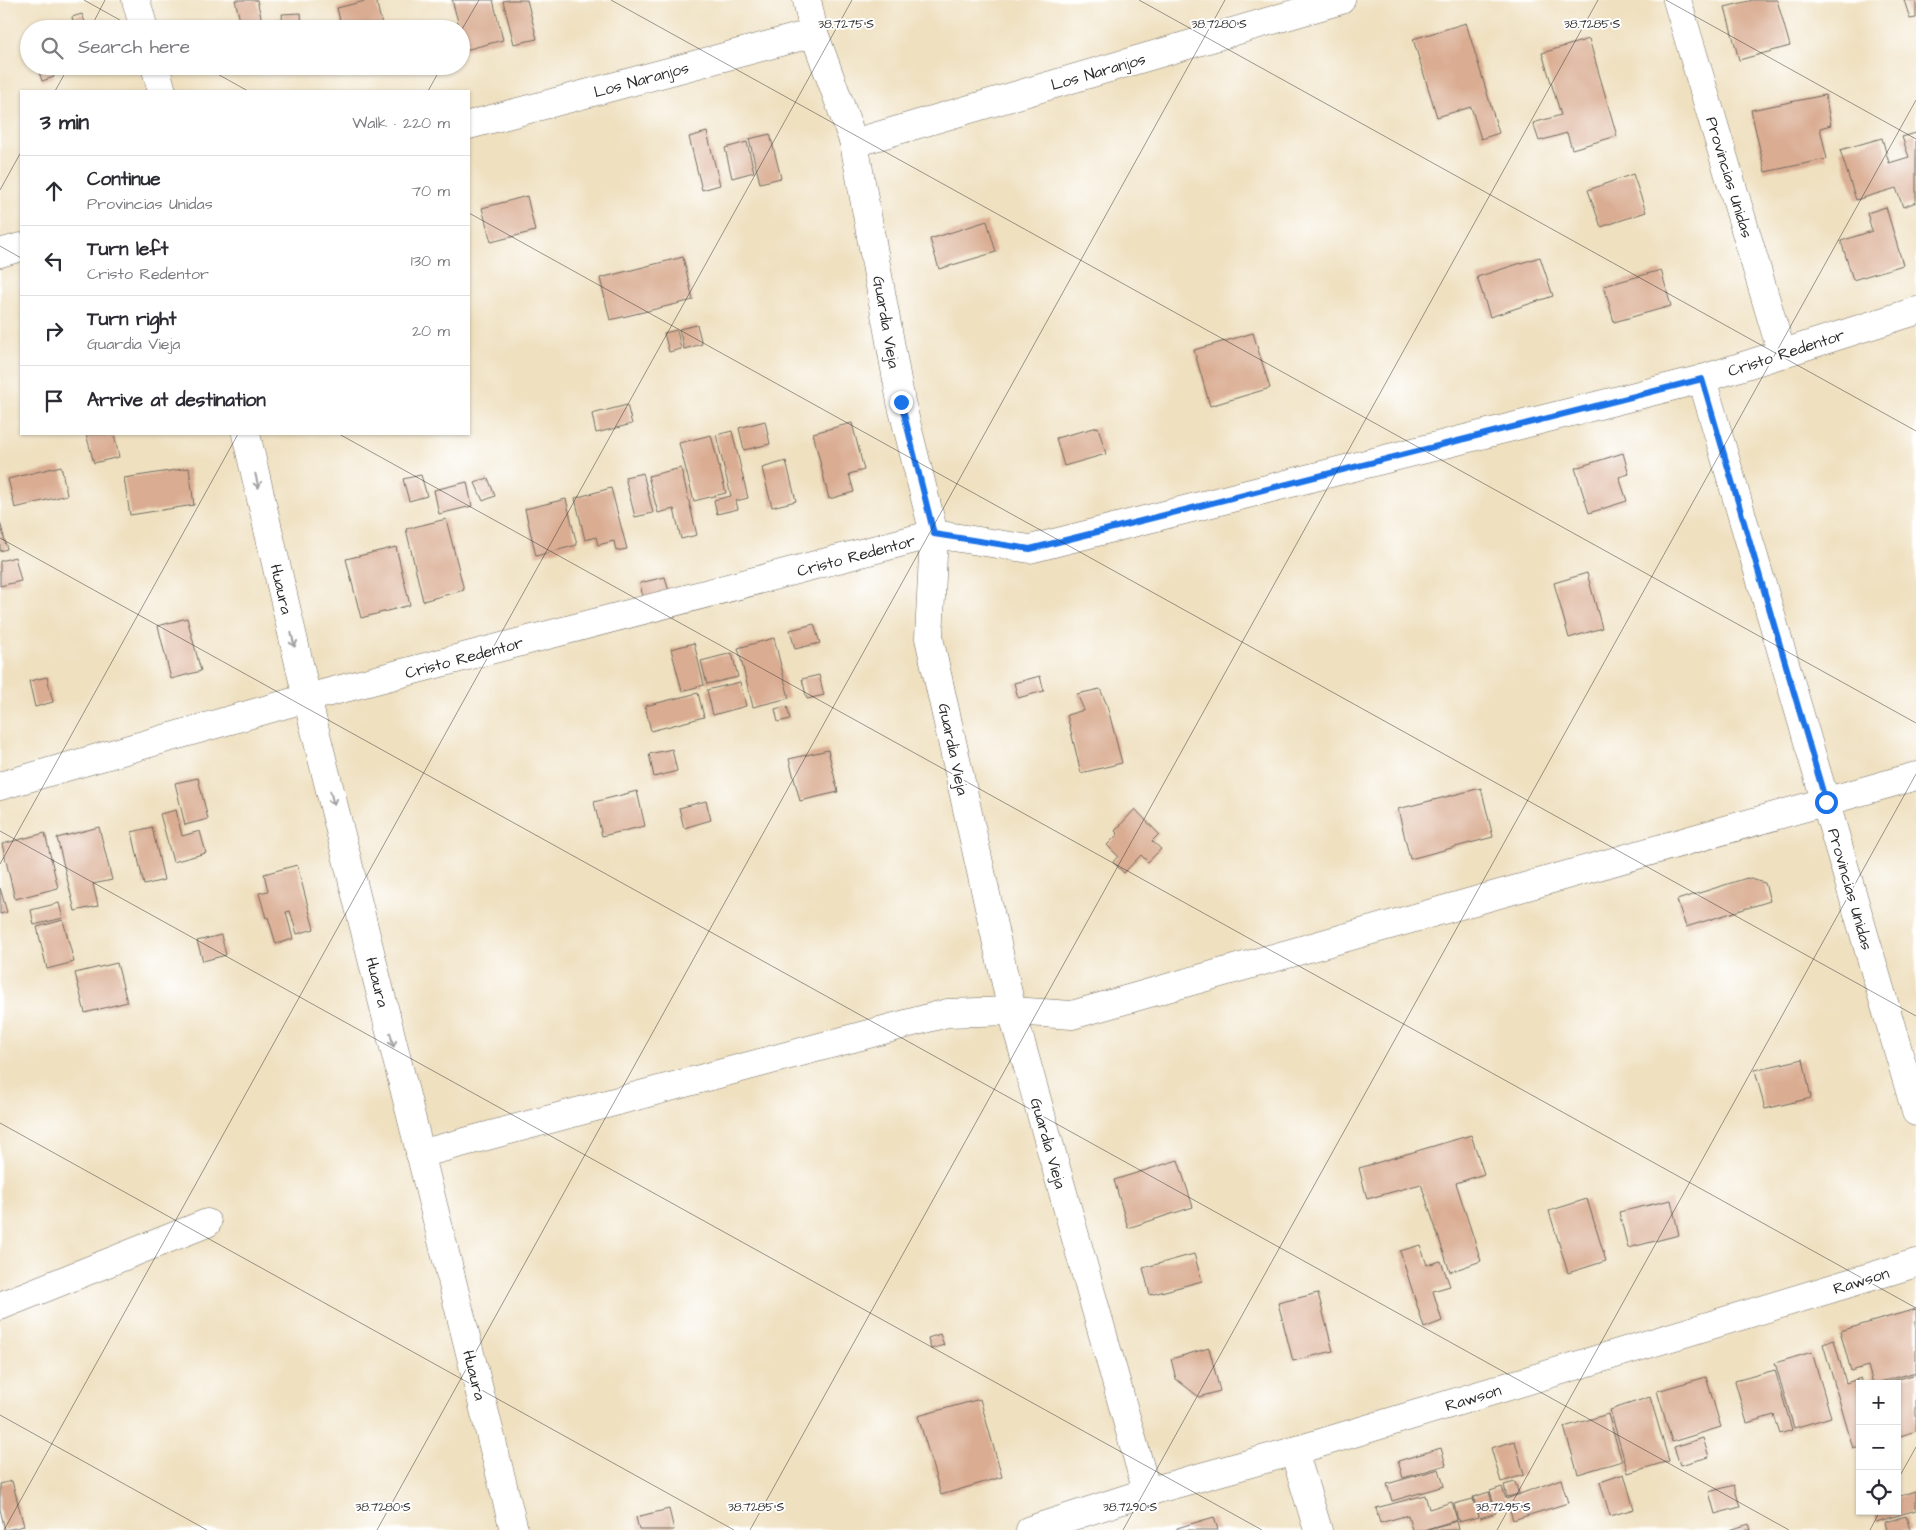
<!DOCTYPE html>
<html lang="en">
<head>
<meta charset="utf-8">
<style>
	body { margin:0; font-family:"Architects Daughter",sans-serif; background:#f7f7f7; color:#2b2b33 }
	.controls { position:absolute; right:15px; bottom:15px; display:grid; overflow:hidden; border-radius:0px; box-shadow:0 1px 4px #0004 }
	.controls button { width:45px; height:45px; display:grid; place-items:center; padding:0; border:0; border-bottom:1px solid #e1e1e2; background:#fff; color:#2b2b33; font:25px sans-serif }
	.stop { position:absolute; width:15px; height:15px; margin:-11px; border:4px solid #1a73e8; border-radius:50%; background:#fff }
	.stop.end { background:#1a73e8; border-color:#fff; box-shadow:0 1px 5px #0008 }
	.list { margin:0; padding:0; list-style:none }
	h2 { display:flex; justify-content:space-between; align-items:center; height:65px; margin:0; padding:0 20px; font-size:21px }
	h2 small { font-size:16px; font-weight:400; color:#7c7c81 }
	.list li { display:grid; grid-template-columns:32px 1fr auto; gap:15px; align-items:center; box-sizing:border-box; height:70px; padding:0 20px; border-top:1px solid #e1e1e2 }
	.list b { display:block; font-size:19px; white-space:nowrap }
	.list p { margin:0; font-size:16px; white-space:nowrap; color:#7c7c81 }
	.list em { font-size:16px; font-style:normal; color:#7c7c81 }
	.icon { flex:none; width:28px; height:28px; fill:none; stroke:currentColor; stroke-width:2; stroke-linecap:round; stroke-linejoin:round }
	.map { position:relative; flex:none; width:1916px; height:1530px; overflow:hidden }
	.search { position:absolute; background:#fff; box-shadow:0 1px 4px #0004; left:20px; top:20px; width:450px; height:55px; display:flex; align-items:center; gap:12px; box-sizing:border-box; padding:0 18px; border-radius:28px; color:#7c7c81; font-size:19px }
	.panel { position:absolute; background:#fff; box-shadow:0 1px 4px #0004; left:20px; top:90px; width:450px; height:345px; border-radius:0px }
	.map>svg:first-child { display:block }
	.building { fill:#daad93 }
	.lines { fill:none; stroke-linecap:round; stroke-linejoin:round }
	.minor-casing { stroke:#706a5f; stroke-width:29 }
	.minor { stroke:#fff; stroke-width:28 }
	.oneway { stroke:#a0a0a0 }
	.route { stroke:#1a73e8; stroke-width:6 }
	.ticks { fill:none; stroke:#2b2b2b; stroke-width:1; stroke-opacity:0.45 }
	.labels { text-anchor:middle; stroke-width:4; stroke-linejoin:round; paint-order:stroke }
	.street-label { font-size:16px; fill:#2b2b2b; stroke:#fff }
	.ticks-label { font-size:12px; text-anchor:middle; fill:#2b2b2b; stroke:#fff; stroke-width:4; stroke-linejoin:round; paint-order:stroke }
</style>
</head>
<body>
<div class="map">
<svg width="1916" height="1530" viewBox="0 0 1916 1530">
	<rect width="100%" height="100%" fill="#fff"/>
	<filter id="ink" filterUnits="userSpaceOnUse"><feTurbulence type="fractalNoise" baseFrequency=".02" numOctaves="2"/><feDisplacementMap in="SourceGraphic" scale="10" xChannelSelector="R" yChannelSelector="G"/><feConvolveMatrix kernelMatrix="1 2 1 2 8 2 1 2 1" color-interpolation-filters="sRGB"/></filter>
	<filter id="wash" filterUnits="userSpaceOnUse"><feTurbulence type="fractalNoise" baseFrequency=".0096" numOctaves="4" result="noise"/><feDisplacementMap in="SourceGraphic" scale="20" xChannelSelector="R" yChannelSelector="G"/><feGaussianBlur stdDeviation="1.12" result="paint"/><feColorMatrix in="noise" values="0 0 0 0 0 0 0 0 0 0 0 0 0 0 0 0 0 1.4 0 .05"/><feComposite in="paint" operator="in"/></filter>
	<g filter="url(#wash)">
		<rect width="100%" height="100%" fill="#efe0c0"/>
		<g id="blocks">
			<g class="building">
				<polygon points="235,0 257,0 264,29 242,29"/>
				<polygon points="369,0 376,0 383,29 342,29 337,8"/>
				<polygon points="452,0 493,0 503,40 465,50 461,29 460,29"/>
				<polygon points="508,0 527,0 537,39 514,44 503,1"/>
				<polygon points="1753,0 1777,0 1790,46 1739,60 1725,7"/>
				<polygon points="1904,0 1916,0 1916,18 1910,19"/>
				<polygon points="301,13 302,29 283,29 282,14"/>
				<polygon points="82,14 85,22 74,25 72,17"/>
				<polygon points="281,19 282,29 267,29 267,20"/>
				<polygon points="1466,23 1499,133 1481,139 1471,107 1437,117 1413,39"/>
				<polygon points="1589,39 1617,136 1572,149 1567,133 1539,141 1533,123 1561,115 1542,53"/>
				<polygon points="37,66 50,66 54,77 42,81"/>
				<polygon points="1825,95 1831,125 1820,128 1827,159 1765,172 1751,110"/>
				<polygon points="707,132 720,185 702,190 689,137"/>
				<polygon points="1916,133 1916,202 1903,207 1896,188 1856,200 1840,150 1882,138 1889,163 1909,157 1902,137"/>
				<polygon points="770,134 781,178 760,183 749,139"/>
				<polygon points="747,142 754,172 732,178 725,148"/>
				<polygon points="1633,174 1646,212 1601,227 1588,190"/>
				<polygon points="527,196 535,231 491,242 482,208"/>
				<polygon points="1886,207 1903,265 1853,280 1841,241 1872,231 1867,213"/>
				<polygon points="987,221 996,252 939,269 930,239"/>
				<polygon points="683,257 693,300 610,320 600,278"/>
				<polygon points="1540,257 1553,296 1490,317 1477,277"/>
				<polygon points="1661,270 1671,306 1614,322 1604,286"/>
				<polygon points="697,325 702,344 684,349 679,329"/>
				<polygon points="677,330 681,349 669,352 664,333"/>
				<polygon points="1253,333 1270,388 1210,406 1194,350"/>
				<polygon points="627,405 632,424 596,433 592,414"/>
				<polygon points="765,421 770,444 744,450 739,428"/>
				<polygon points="852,423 864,470 849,474 854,492 829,499 813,433"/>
				<polygon points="1098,427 1106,454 1064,466 1056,438"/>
				<polygon points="732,431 748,498 736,501 738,509 717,514 714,500 731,496 716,435"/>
				<polygon points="86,434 114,434 119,457 94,463"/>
				<polygon points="711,435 726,493 694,501 679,443"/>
				<polygon points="1623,453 1629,474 1619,477 1627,501 1589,513 1575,468"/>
				<polygon points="786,461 796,501 772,507 762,468"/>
				<polygon points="61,466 67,495 15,508 8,479"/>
				<polygon points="189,468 194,505 130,515 124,478"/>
				<polygon points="681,468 697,535 681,539 674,509 658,513 648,476"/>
				<polygon points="643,473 653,513 635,517 625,477"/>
				<polygon points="421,475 427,496 409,501 403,479"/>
				<polygon points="488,478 495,496 483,501 475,483"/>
				<polygon points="467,482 472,506 439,514 434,490"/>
				<polygon points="611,488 627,549 616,551 614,541 598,545 596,537 585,540 575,498"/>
				<polygon points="566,499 577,545 536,556 525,509"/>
				<polygon points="446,519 464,590 423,601 406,529"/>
				<polygon points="0,522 7,549 0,551"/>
				<polygon points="396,547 410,605 361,618 346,559"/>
				<polygon points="15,557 21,581 0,586 0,561"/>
				<polygon points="1587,573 1602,628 1569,638 1554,583"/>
				<polygon points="665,577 669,592 643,598 640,583"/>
				<polygon points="187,618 201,671 171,679 158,626"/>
				<polygon points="814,624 820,643 795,649 790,630"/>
				<polygon points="774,638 789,698 753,707 738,648"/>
				<polygon points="694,643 704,685 682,691 671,649"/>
				<polygon points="732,653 738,677 707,684 701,661"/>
				<polygon points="819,675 824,695 807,699 802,679"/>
				<polygon points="1040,676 1044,691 1018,698 1014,683"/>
				<polygon points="47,677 53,702 35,707 29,681"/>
				<polygon points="740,682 746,706 713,715 707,690"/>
				<polygon points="1100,689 1107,705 1122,763 1081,773 1067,715 1084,710 1077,694"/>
				<polygon points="698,693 704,717 651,731 645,706"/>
				<polygon points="787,706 790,719 778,722 775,709"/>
				<polygon points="672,749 677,771 654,777 649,754"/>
				<polygon points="828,750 838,792 800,801 789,759"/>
				<polygon points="198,778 208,819 185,825 175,783"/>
				<polygon points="1481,788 1493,837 1410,859 1398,809"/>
				<polygon points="637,791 645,826 602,836 594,802"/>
				<polygon points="706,801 711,820 684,828 679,808"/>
				<polygon points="1135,809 1159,834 1152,841 1161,849 1148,862 1141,855 1124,873 1113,862 1118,856 1107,845 1118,834 1115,831"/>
				<polygon points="176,810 182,836 200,831 206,853 173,862 160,814"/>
				<polygon points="99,827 112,880 93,884 98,906 75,911 57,838"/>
				<polygon points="152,827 164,880 144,885 132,832"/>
				<polygon points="45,833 58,888 15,899 2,844"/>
				<polygon points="297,865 314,929 297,934 290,911 286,912 293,939 276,944 268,917 266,918 259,893 268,891 264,874"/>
				<polygon points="1747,878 1765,883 1770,901 1686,927 1677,900"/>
				<polygon points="0,888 7,912 0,914"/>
				<polygon points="59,903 63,918 34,925 31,910"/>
				<polygon points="63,920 74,962 47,969 37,927"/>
				<polygon points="221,935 226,955 203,961 197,941"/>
				<polygon points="117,963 127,1002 85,1013 75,973"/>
				<polygon points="1803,1059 1811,1098 1765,1109 1755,1070"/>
				<polygon points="1471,1135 1484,1174 1456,1183 1481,1261 1450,1272 1421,1184 1367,1199 1359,1168"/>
				<polygon points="1178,1160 1193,1207 1128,1228 1114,1180"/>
				<polygon points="1587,1199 1606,1261 1568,1273 1549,1211"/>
				<polygon points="1671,1200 1679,1235 1628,1248 1619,1212"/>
				<polygon points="1420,1245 1427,1265 1441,1261 1450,1286 1433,1291 1442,1321 1424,1328 1400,1251"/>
				<polygon points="1194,1254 1202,1281 1150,1295 1143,1268"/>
				<polygon points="1318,1293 1333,1351 1293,1361 1278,1303"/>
				<polygon points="1916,1309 1916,1372 1873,1384 1868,1366 1851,1371 1840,1331"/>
				<polygon points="940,1334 944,1345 931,1349 928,1338"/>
				<polygon points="1834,1340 1846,1383 1861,1378 1863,1384 1860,1384 1860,1446 1853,1448 1823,1344"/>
				<polygon points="1209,1348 1220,1391 1199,1397 1176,1379 1171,1359"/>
				<polygon points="1812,1352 1831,1417 1794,1428 1775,1363"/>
				<polygon points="1775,1370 1792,1430 1780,1434 1774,1415 1747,1423 1735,1381"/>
				<polygon points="1916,1374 1916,1431 1897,1437 1897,1384 1885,1383"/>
				<polygon points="1706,1377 1721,1427 1672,1442 1657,1391"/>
				<polygon points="1650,1397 1669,1461 1628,1473 1610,1410"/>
				<polygon points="980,1399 1002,1477 941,1495 918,1416"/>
				<polygon points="1608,1414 1622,1461 1578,1474 1564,1427"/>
				<polygon points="1703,1438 1709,1457 1680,1465 1674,1447"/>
				<polygon points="1515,1441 1524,1475 1501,1482 1491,1448"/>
				<polygon points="1441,1448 1446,1465 1403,1478 1398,1461"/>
				<polygon points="1439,1469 1444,1486 1392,1501 1387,1484"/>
				<polygon points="1624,1474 1634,1509 1610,1516 1600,1482"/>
				<polygon points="1561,1479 1568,1503 1513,1520 1508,1504 1495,1507 1490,1491 1502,1487 1506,1499"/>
				<polygon points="12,1481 24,1526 5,1530 0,1509 0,1484"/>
				<polygon points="1515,1482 1519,1494 1507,1497 1504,1485"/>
				<polygon points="1734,1485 1740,1507 1715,1514 1709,1492"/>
				<polygon points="1916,1491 1916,1510 1876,1522 1873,1511 1897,1511 1897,1497"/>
				<polygon points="1489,1492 1496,1513 1480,1518 1473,1497"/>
				<polygon points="1425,1495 1429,1509 1452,1502 1457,1520 1423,1530 1412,1530 1408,1515 1380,1523 1376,1508"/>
				<polygon points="1473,1499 1478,1517 1459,1522 1460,1520 1458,1520 1454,1504"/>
				<polygon points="669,1509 674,1530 639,1530 636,1517"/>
				<polygon points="1906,1516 1910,1530 1887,1530 1885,1522"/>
				<polygon points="1214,1517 1218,1530 1177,1530 1177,1528"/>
				<polygon points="1457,1521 1459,1530 1429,1530 1428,1529"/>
				<polygon points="1749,1524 1751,1530 1730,1530"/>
			</g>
		</g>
	</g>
	<g filter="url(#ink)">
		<use href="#blocks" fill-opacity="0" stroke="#706a5f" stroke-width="1"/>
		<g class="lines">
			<defs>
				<g id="minor">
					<polyline points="136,0 144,29"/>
					<polyline points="807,0 814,33 854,143 901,402 934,534 929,638 1012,1011 1147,1492"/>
					<polyline points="1677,0 1782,354"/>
					<polyline points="155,66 162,91"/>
					<polyline points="469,125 814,33"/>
					<polyline points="854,143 1341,0"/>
					<polyline points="0,253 21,247"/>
					<polyline points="1702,379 1916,1112"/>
					<polyline points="246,434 307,698 514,1530"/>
					<polyline points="0,786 307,698 934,534 1030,549 1702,379 1916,311"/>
					<polyline points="420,1154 947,1013 1012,1011 1072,1015 1916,776"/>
					<polyline points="0,1306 207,1223"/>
					<polyline points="1294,1451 1318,1530"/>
					<polyline points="1030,1530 1147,1492 1294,1451 1916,1263"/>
				</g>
			</defs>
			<use href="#minor" class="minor-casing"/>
			<use href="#minor" class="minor"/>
		</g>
		<defs><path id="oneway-shaft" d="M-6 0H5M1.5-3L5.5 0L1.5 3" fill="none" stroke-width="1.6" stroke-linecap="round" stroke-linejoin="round" transform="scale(1.25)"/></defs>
		<g class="oneway">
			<use href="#oneway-shaft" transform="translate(257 481) rotate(77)"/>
			<use href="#oneway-shaft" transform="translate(293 640) rotate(77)"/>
			<use href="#oneway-shaft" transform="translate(332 798) rotate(76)"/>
			<use href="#oneway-shaft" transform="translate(392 1040) rotate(76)"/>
		</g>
	</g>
	<g class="lines" filter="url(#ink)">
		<polyline class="route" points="901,402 934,534 1030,549 1702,379 1826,802"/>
	</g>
	<path class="ticks" d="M84,0L136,29M611,0L1916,723M1139,0L1916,431M1666,0L1916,139M90,29L105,0M461,31L479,0M203,66L248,91M55,91L69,66M428,91L442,66M0,190L21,152M469,213L1916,1016M0,246L21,258M339,434L1916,1308M0,538L1789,1530M0,831L1262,1530M0,864L238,434M0,1123L734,1530M0,1415L207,1530M1897,1481L1916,1447M4,1530L852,0M377,1530L1225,0M750,1530L1598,0M1123,1530L1916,100M1497,1530L1916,774M1870,1530L1880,1511"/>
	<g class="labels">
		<g class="street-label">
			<text transform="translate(1098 71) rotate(-16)" y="6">Los Naranjos</text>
			<text transform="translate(641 79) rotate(-15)" y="6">Los Naranjos</text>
			<text transform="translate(1730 177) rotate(73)" y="6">Provincias Unidas</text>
			<text transform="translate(887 322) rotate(80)" y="6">Guardia Vieja</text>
			<text transform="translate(1786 352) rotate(-18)" y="6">Cristo Redentor</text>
			<text transform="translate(856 555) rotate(-15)" y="6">Cristo Redentor</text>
			<text transform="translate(282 589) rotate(77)" y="6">Huaura</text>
			<text transform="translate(464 657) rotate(-15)" y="6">Cristo Redentor</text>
			<text transform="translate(954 749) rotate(78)" y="6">Guardia Vieja</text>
			<text transform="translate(1851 889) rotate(74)" y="6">Provincias Unidas</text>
			<text transform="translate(378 982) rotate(76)" y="6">Huaura</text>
			<text transform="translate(1049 1143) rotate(74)" y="6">Guardia Vieja</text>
			<text transform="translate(1861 1280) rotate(-17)" y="6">Rawson</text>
			<text transform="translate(475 1375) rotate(76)" y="6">Huaura</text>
			<text transform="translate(1473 1397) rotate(-17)" y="6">Rawson</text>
		</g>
	</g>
	<g class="ticks-label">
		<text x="846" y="28">38.7275°S</text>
		<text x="1219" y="28">38.7280°S</text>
		<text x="1592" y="28">38.7285°S</text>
		<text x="383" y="1511">38.7280°S</text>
		<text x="756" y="1511">38.7285°S</text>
		<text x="1130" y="1511">38.7290°S</text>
		<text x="1503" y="1511">38.7295°S</text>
	</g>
</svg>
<div class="controls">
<button>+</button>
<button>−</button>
<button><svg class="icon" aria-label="locate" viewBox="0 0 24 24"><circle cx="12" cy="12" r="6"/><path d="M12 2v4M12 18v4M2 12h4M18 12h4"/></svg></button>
</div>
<div class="stop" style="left:1826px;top:802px"></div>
<div class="stop end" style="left:901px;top:402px"></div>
<div class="search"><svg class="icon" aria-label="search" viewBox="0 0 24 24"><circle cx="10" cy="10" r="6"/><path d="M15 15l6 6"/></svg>Search here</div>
<section class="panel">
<h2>3 min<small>Walk · 220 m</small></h2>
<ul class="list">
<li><svg class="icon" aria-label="ahead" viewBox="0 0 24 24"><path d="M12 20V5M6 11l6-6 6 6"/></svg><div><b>Continue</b><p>Provincias Unidas</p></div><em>70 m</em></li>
<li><svg class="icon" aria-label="left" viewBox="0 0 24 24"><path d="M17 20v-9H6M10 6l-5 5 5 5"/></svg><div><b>Turn left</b><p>Cristo Redentor</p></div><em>130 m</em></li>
<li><svg class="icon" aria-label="right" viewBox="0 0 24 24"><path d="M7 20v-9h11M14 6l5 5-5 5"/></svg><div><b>Turn right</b><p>Guardia Vieja</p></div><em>20 m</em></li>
<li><svg class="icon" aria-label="arrive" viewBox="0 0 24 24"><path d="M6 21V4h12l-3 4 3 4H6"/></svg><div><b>Arrive at destination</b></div></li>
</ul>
</section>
</div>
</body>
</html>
